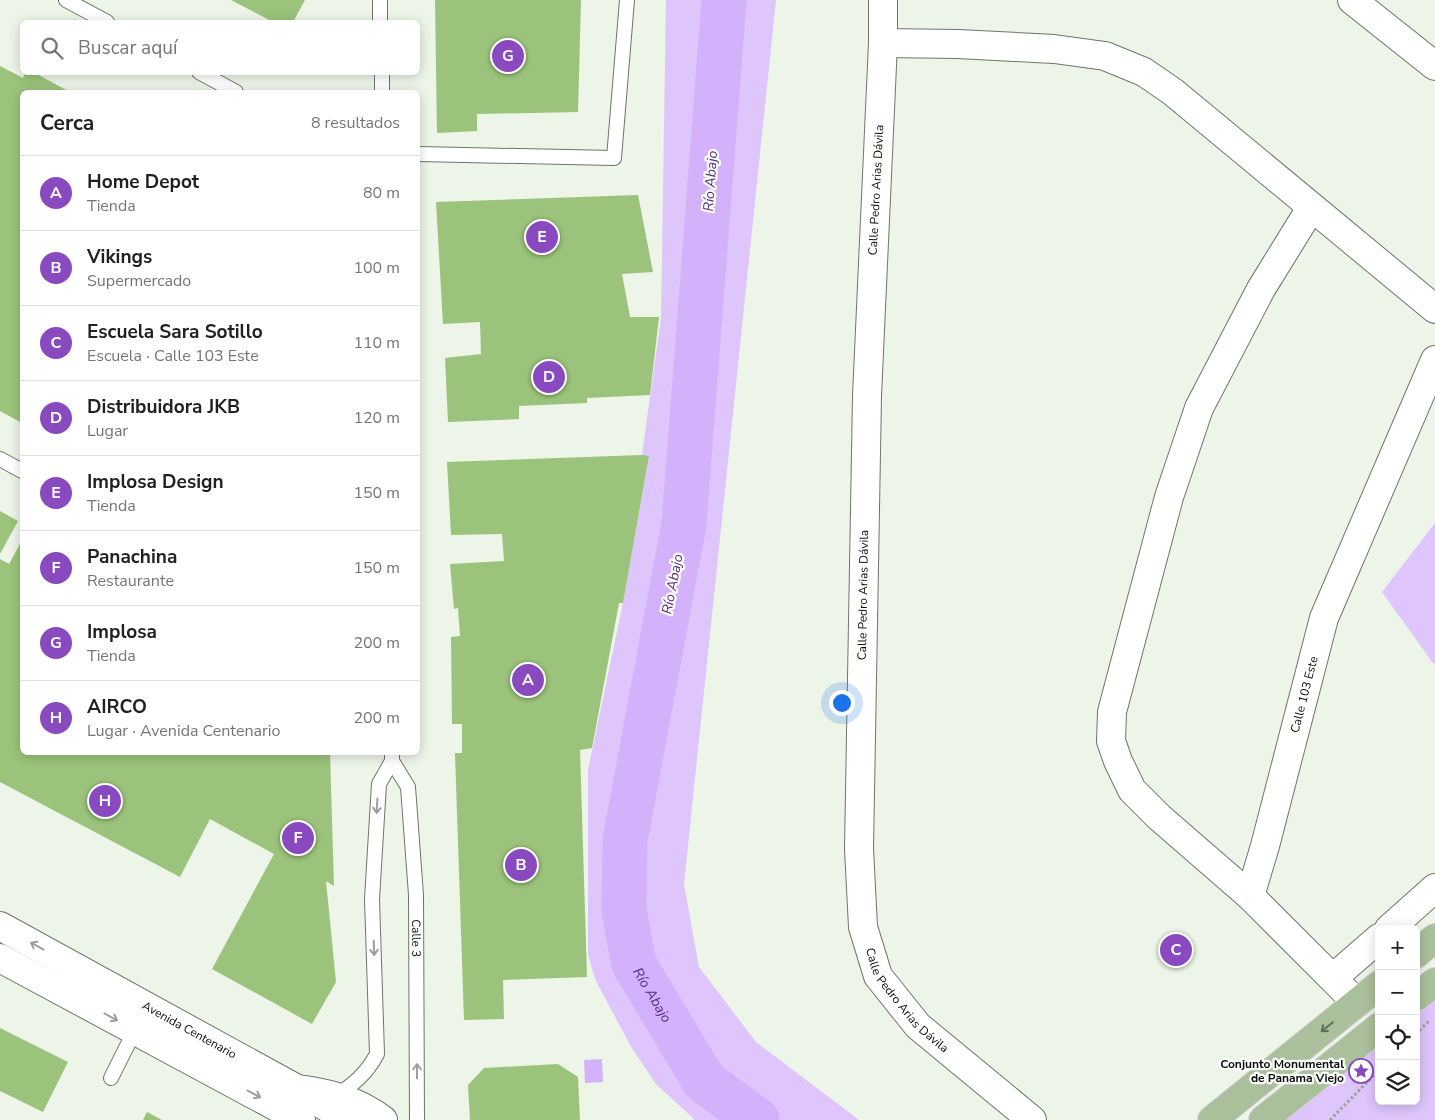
<!DOCTYPE html>
<html lang="es">
<head>
<meta charset="utf-8">
<style>
	body { margin:0; font-family:"Nunito Sans",sans-serif; background:#f6f6f6; color:#202124 }
	.controls { position:absolute; right:15px; bottom:15px; display:grid; overflow:hidden; border-radius:8px; box-shadow:0 2px 12px #0003 }
	.controls button { width:45px; height:45px; display:grid; place-items:center; padding:0; border:0; border-bottom:1px solid #e0e0e0; background:#fff; color:#202124; font:25px sans-serif }
	.you { position:absolute; left:841px; top:702px; width:18px; height:18px; margin:-12px; border:4px solid #fff; border-radius:50%; background:#1a73e8; box-shadow:0 0 0 8px #1a73e833 }
	.badge { display:grid; place-items:center; width:32px; height:32px; border-radius:50%; background:#894abf; color:#fff; font-size:16px; font-weight:700 }
	.pin { position:absolute; translate:-50% -50%; border:2px solid #fff; box-shadow:0 1px 5px #0006 }
	.list { margin:0; padding:0; list-style:none }
	h2 { display:flex; justify-content:space-between; align-items:center; height:65px; margin:0; padding:0 20px; font-size:21px }
	h2 small { font-size:16px; font-weight:400; color:#757577 }
	.list li { display:grid; grid-template-columns:32px 1fr auto; gap:15px; align-items:center; box-sizing:border-box; height:75px; padding:0 20px; border-top:1px solid #e0e0e0 }
	.list b { display:block; font-size:19px; white-space:nowrap }
	.list p { margin:0; font-size:16px; white-space:nowrap; color:#757577 }
	.list em { font-size:16px; font-style:normal; color:#757577 }
	.icon { flex:none; width:28px; height:28px; fill:none; stroke:currentColor; stroke-width:2; stroke-linecap:round; stroke-linejoin:round }
	.map { position:relative; flex:none; width:1435px; height:1120px; overflow:hidden }
	.search { position:absolute; background:#fff; box-shadow:0 2px 12px #0003; left:20px; top:20px; width:400px; height:55px; display:flex; align-items:center; gap:12px; box-sizing:border-box; padding:0 18px; border-radius:8px; color:#757577; font-size:19px }
	.panel { position:absolute; background:#fff; box-shadow:0 2px 12px #0003; left:20px; top:90px; width:400px; height:665px; border-radius:8px }
	.map>svg:first-child { display:block }
	.green { fill:#dec5fc }
	.water { fill:#d4b2fb }
	.lines { fill:none; stroke-linecap:round; stroke-linejoin:round }
	.river { stroke:#d4b2fb; stroke-width:45 }
	.building { fill:#9bc37b }
	.service-casing { stroke:#6f756b; stroke-width:16 }
	.minor-casing { stroke:#6f756b; stroke-width:30 }
	.secondary-casing { stroke:#6f756b; stroke-width:30 }
	.primary-casing { stroke:#d3d4d3; stroke-width:30 }
	.path { stroke:#9da299; stroke-width:3; stroke-dasharray:2.5 2.5; stroke-linecap:butt }
	.service { stroke:#fff; stroke-width:14 }
	.minor { stroke:#fff; stroke-width:28 }
	.secondary { stroke:#fff; stroke-width:28 }
	.primary { stroke:#aabf9b; stroke-width:28 }
	.oneway { stroke:#9e9f9d }
	.oneway2 { stroke:#636f5a }
	.labels { text-anchor:middle; stroke-width:4.5; stroke-linejoin:round; paint-order:stroke }
	.street-label { font-size:12px; fill:#0c0e0a; stroke:#fdfffc }
	.poi-label { font-size:12px; font-weight:bold; fill:#0c0e0a; stroke:#fdfffc; text-anchor:end }
	.water-label { font-size:14px; font-style:italic; fill:#572a7e; stroke:#fdfffc }
</style>
</head>
<body>
<div class="map">
<svg width="1435" height="1120" viewBox="0 0 1435 1120">
	<rect width="100%" height="100%" fill="#edf4e8"/>
	<g class="green">
		<polygon points="666,0 776,0 684,884 699,967 756,1042 859,1120 695,1120 656,1084 630,1045 595,979 588,954 588,770 623,603 649,457 642,455 661,318"/>
		<polygon points="1435,523 1435,666 1382,592"/>
		<polygon points="1435,996 1435,1120 1286,1120 1379,1041 1379,1101 1416,1101 1416,1011"/>
	</g>
	<polygon class="water" points="602,1059 603,1082 585,1083 584,1060"/>
	<g class="lines">
		<path class="river" id="s1" d="M724,0L684,524L625,840L624,911L634,964L704,1081L757,1120"/>
	</g>
	<g class="building">
		<polygon points="231,0 305,0 293,22 273,22"/>
		<polygon points="435,0 581,0 578,112 477,114 477,131 437,133"/>
		<polygon points="0,66 23,78 25,72 33,72 70,92 22,92 22,423 0,411"/>
		<polygon points="638,195 653,272 622,274 630,317 659,317 650,395 587,398 587,403 519,406 519,419 448,422 445,358 481,354 480,322 443,324 436,202"/>
		<polygon points="642,455 649,456 623,603 619,603 592,748 580,750 587,977 503,980 504,1019 464,1020 455,753 462,753 462,724 452,724 451,637 460,636 458,608 454,609 450,564 504,561 502,534 451,535 447,462"/>
		<polygon points="0,511 18,521 0,554"/>
		<polygon points="21,542 22,543 22,752 330,752 334,886 326,881 336,982 312,1024 212,969 274,854 210,819 180,877 0,782 0,559 9,564"/>
		<polygon points="0,1028 68,1062 43,1112 0,1091"/>
		<polygon points="558,1064 578,1077 580,1120 470,1120 468,1085 484,1068"/>
		<polygon points="147,1112 162,1120 143,1120"/>
	</g>
	<g class="lines">
		<defs>
			<g id="service">
				<polyline points="66,0 107,22"/>
				<polyline points="380,0 380,22"/>
				<polyline points="199,72 236,92"/>
				<polyline points="382,72 382,92"/>
				<polyline points="418,154 614,158 627,0"/>
				<polyline points="0,459 22,471"/>
				<path id="s2" d="M392,752V761L408,787L416,895L417,1120"/>
				<polyline points="111,1078 135,1030"/>
				<path d="M336,1096C354,1084 367,1073 377,1054L372,899L379,784L392,761"/>
			</g>
			<g id="minor">
				<path id="s3" d="M883,0V43L867,396L859,849L863,927L878,976L918,1026L1032,1120"/>
				<polyline points="1352,0 1435,66"/>
				<polyline points="883,43 958,44 1054,49 1105,56 1144,72 1173,92 1435,309"/>
				<polyline points="1250,896 1159,817 1132,790 1118,761 1111,741 1112,712 1169,497 1199,408 1261,289 1311,208"/>
				<polyline points="1389,929 1435,888"/>
				<polyline points="1333,978 1379,938"/>
				<path id="s4" d="M1357,1003L1250,896L1265,846L1324,618L1435,360"/>
				<polyline points="300,1091 348,1120"/>
			</g>
			<g id="secondary">
				<path id="s5" d="M0,926L297,1089C328,1093 357,1100 383,1120"/>
				<polyline points="0,958 301,1120"/>
			</g>
			<g id="primary">
				<polyline points="1416,954 1435,938"/>
				<polyline points="1416,997 1435,982"/>
				<polyline points="1212,1120 1379,985"/>
				<polyline points="1263,1120 1379,1027"/>
			</g>
		</defs>
		<use href="#service" class="service-casing"/>
		<use href="#minor" class="minor-casing"/>
		<use href="#secondary" class="secondary-casing"/>
		<use href="#primary" class="primary-casing"/>
		<g class="path">
			<polyline points="1416,1034 1429,1021"/>
			<polyline points="1330,1120 1379,1070"/>
		</g>
		<use href="#service" class="service"/>
		<use href="#minor" class="minor"/>
		<use href="#secondary" class="secondary"/>
		<use href="#primary" class="primary"/>
	</g>
	<defs><path id="oneway-shaft" d="M-6 0H5M1.5-3L5.5 0L1.5 3" fill="none" stroke-width="1.6" stroke-linecap="round" stroke-linejoin="round" transform="scale(1.25)"/></defs>
	<g class="oneway">
		<use href="#oneway-shaft" transform="translate(377 806) rotate(93)"/>
		<use href="#oneway-shaft" transform="translate(37 946) rotate(-151)"/>
		<use href="#oneway-shaft" transform="translate(374 948) rotate(88)"/>
		<use href="#oneway-shaft" transform="translate(111 1017) rotate(29)"/>
		<use href="#oneway-shaft" transform="translate(417 1071) rotate(-90)"/>
		<use href="#oneway-shaft" transform="translate(254 1094) rotate(28)"/>
	</g>
	<use class="oneway2" href="#oneway-shaft" transform="translate(1327 1027) rotate(141)"/>
	<defs>
		<symbol id="sight-ring" viewBox="-11 -11 22 22"><circle r="9.5" fill="#fdfffc" stroke="#894abf" stroke-width="1.5"/><path d="M0-6L1.8-2.2L6-1.7L2.9 1.2L3.7 5.4L0 3.3L-3.7 5.4L-2.9 1.2L-6-1.7L-1.8-2.2Z" fill="#894abf"/></symbol>
	</defs>
	<g fill-rule="evenodd">
		<use href="#sight-ring" x="1347" y="1057" width="28" height="28"/>
	</g>
	<g class="labels">
		<g class="street-label">
			<text transform="translate(876 190) rotate(-87)" y="4">Calle Pedro Arias Dávila</text>
			<text transform="translate(863 595) rotate(-89)" y="4">Calle Pedro Arias Dávila</text>
			<text dy="4" stroke="none"><textPath href="#s4" startOffset="360">Calle 103 Este</textPath></text>
			<text dy="4" stroke="none"><textPath href="#s2" startOffset="191">Calle 3</textPath></text>
			<text dy="4" stroke="none"><textPath href="#s3" startOffset="1015">Calle Pedro Arias Dávila</textPath></text>
			<text dy="4" stroke="none"><textPath href="#s5" startOffset="216">Avenida Centenario</textPath></text>
		</g>
		<g class="poi-label">
			<text x="1344" y="1068">Conjunto Monumental<tspan x="1344" dy="14">de Panama Viejo</tspan></text>
		</g>
		<g class="water-label">
			<text transform="translate(710 181) rotate(-86)" y="5">Río Abajo</text>
			<text transform="translate(672 584) rotate(-79)" y="5">Río Abajo</text>
			<text dy="5" stroke="none"><textPath href="#s1" startOffset="1008">Río Abajo</textPath></text>
		</g>
	</g>
</svg>
<div class="controls">
<button>+</button>
<button>−</button>
<button><svg class="icon" aria-label="locate" viewBox="0 0 24 24"><circle cx="12" cy="12" r="6"/><path d="M12 2v4M12 18v4M2 12h4M18 12h4"/></svg></button>
<button><svg class="icon" aria-label="layers" viewBox="0 0 24 24"><path d="M12 4l9 5-9 5-9-5zM3 14l9 5 9-5"/></svg></button>
</div>
<div class="you"></div>
<div class="pin badge" style="left:528px;top:680px">A</div>
<div class="pin badge" style="left:521px;top:865px">B</div>
<div class="pin badge" style="left:1176px;top:950px">C</div>
<div class="pin badge" style="left:549px;top:377px">D</div>
<div class="pin badge" style="left:542px;top:237px">E</div>
<div class="pin badge" style="left:298px;top:838px">F</div>
<div class="pin badge" style="left:508px;top:56px">G</div>
<div class="pin badge" style="left:105px;top:801px">H</div>
<div class="search"><svg class="icon" aria-label="search" viewBox="0 0 24 24"><circle cx="10" cy="10" r="6"/><path d="M15 15l6 6"/></svg>Buscar aquí</div>
<section class="panel">
<h2>Cerca<small>8 resultados</small></h2>
<ul class="list">
<li><span class="badge">A</span><div><b>Home Depot</b><p>Tienda</p></div><em>80 m</em></li>
<li><span class="badge">B</span><div><b>Vikings</b><p>Supermercado</p></div><em>100 m</em></li>
<li><span class="badge">C</span><div><b>Escuela Sara Sotillo</b><p>Escuela · Calle 103 Este</p></div><em>110 m</em></li>
<li><span class="badge">D</span><div><b>Distribuidora JKB</b><p>Lugar</p></div><em>120 m</em></li>
<li><span class="badge">E</span><div><b>Implosa Design</b><p>Tienda</p></div><em>150 m</em></li>
<li><span class="badge">F</span><div><b>Panachina</b><p>Restaurante</p></div><em>150 m</em></li>
<li><span class="badge">G</span><div><b>Implosa</b><p>Tienda</p></div><em>200 m</em></li>
<li><span class="badge">H</span><div><b>AIRCO</b><p>Lugar · Avenida Centenario</p></div><em>200 m</em></li>
</ul>
</section>
</div>
</body>
</html>
